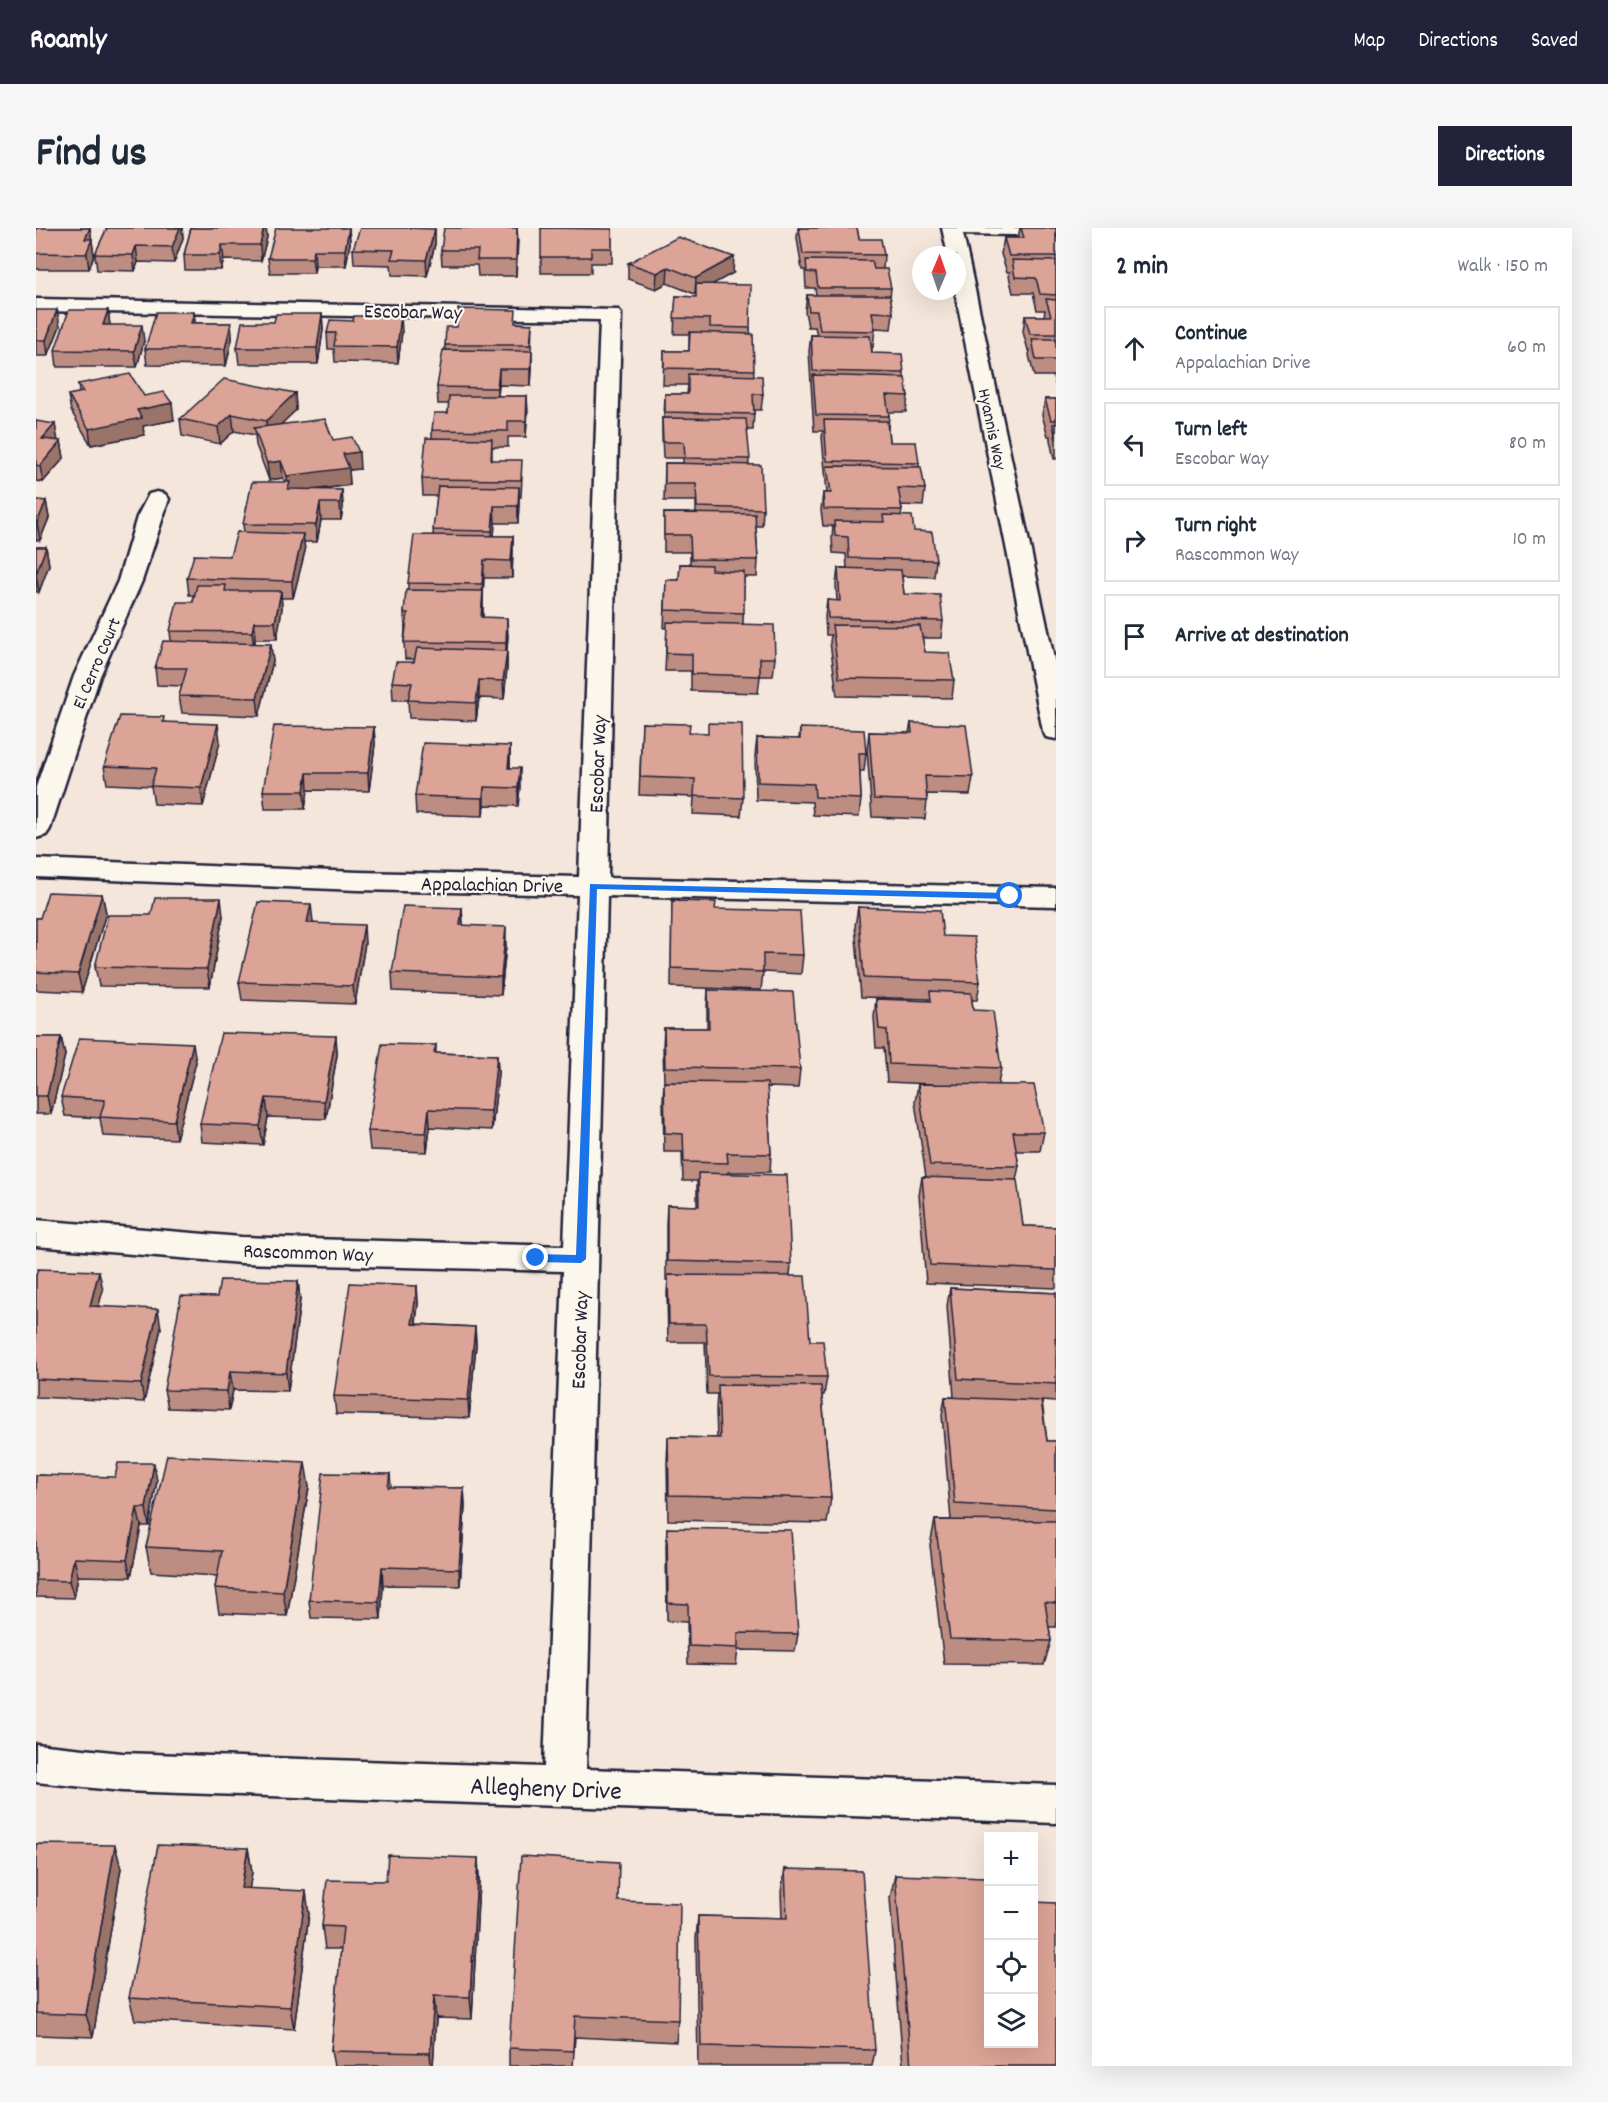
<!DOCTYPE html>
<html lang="en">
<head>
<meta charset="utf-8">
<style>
	body { margin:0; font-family:Dekko,sans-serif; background:#f6f6f7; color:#1f2937 }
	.controls { position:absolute; right:18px; bottom:18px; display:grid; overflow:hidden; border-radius:0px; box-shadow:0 6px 24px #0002 }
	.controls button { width:54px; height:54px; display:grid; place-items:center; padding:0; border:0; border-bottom:2px solid #e0e1e3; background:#fff; color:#1f2937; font:30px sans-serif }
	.compass { position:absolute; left:876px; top:18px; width:54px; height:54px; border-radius:50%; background:#fff; box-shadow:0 6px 24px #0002; rotate:2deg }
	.stop { position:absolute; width:18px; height:18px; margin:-14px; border:4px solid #1a73e8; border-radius:50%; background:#fff }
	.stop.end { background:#1a73e8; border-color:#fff; box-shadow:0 2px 6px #0008 }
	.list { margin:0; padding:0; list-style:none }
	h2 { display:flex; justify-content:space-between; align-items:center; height:78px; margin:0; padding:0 24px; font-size:26px }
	h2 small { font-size:20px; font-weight:400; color:#747a83 }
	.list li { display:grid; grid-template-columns:39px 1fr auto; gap:18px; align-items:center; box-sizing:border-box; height:84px; margin:0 12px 12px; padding:0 12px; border:2px solid #e0e1e3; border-radius:0px }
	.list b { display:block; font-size:22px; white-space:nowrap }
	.list p { margin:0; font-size:20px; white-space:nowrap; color:#747a83 }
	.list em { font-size:20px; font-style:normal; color:#747a83 }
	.icon { flex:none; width:33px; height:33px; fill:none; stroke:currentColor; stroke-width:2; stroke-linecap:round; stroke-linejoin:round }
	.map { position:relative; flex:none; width:1020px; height:1838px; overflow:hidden; border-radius:0px }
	header { display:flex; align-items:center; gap:36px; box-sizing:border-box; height:84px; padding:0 30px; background:#22223b; color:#fff }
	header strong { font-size:28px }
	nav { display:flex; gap:33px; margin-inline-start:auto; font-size:21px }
	.intro { display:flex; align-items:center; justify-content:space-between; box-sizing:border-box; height:144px; padding:0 36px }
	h1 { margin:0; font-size:42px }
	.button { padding:15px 27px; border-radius:0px; background:#22223b; color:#fff; font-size:21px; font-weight:700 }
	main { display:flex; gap:36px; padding:0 36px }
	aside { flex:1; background:#fff; border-radius:0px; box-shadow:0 6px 24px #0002 }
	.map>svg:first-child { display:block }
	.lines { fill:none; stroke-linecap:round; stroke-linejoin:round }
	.minor-casing { stroke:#22223b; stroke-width:5 }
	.minor { fill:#fbf7ec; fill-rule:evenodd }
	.wall { fill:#bd8d81; stroke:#22223b; stroke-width:1.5 }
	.shaded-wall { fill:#9a7369; stroke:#22223b; stroke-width:1.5 }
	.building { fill:#dca496; stroke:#22223b; stroke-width:1.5 }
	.route { fill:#1a73e8 }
	.labels { text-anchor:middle; stroke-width:4.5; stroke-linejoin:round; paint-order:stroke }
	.far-street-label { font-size:18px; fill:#22223b; stroke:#fbf7ec }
	.street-label { font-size:21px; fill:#22223b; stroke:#fbf7ec }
	.near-street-label { font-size:26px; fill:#22223b; stroke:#fbf7ec }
</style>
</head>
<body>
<header>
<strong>Roamly</strong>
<nav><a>Map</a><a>Directions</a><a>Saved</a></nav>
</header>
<div class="intro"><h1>Find us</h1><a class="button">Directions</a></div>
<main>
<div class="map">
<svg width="1020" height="1838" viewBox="0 0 1020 1838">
	<rect width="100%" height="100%" fill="#f5e6db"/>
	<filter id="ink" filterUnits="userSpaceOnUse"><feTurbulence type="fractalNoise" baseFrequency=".0167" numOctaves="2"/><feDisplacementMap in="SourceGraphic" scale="12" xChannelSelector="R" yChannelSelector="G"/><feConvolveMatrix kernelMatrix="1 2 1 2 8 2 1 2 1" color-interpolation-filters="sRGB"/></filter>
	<g filter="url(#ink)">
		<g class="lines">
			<defs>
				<g id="minor">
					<polygon points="906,0 1020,0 1020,8 927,6 1020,440 1020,511 1010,509 1007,503 919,63 921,63 921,27 912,27"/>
					<polygon points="0,71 582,82 585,86 572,650 1020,660 1020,678 571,668 550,1541 1020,1557 1020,1595 86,1563 0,1554 0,1516 86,1525 508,1539 527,1043 205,1035 0,1018 0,992 205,1009 528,1018 542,667 322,662 0,649 0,631 322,644 543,649 564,92 0,83"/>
					<polygon points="121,264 129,266 133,271 106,353 64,448 14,601 10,607 0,610 0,559 38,448 82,353 101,289 113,266"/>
				</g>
			</defs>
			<use href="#minor" class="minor-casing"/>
			<use href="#minor" class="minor"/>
		</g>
		<g class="wall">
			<polygon points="0,0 54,0 58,27 53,41 0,41"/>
			<polygon points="71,0 146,0 147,10 138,35 102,34 99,43 61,42 59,26"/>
			<polygon points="155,0 230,0 231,9 225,33 188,32 185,42 149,42 148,27"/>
			<polygon points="313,0 314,15 310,38 279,38 278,45 234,45 232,30"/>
			<polygon points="481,0 480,48 442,48 441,37 406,37 405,22"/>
			<polygon points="762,0 821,0 823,11 848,27 847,41 855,60 854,69 857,85 855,101 839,100 837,119 836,119 836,125 868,145 868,150 872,168 870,184 852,184 853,188 852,200 853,214 883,235 883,239 889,261 887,278 865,277 866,282 865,288 878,303 900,332 898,349 866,348 868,366 907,393 905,410 886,410 889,424 918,452 916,470 801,468 794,414 795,407 790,407 789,389 791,372 801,373 800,357 802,340 811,340 810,326 797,325 796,310 797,298 787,298 785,282 787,265 791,265 786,209 787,203 778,203 773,123 775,107 781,107 779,99 772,99 769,83 771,67 780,67 779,60 770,60 769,42 766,42 761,10"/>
			<polygon points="984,0 1020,0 1020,160 1017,148 998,148 993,127 994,122 992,122 987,104 989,88 1008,88 1009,82 1001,82 997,65 977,65 973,48 974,44 971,44 965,26 968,10 982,10"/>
			<polygon points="399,1 399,16 391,48 356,47 355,37 318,36 317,21"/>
			<polygon points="576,1 576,35 555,35 555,45 505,45 505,29"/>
			<polygon points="592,35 697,45 676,56 714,100 718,148 727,166 725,182 718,182 717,202 711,202 713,237 727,281 726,298 720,298 722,332 721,349 708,349 707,396 739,430 737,448 724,448 722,465 655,463 655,443 629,443 631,400 628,400 630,352 643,352 644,336 654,336 654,324 628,324 628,285 660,285 660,273 628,273 629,235 647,235 647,230 627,230 626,207 626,190 628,191 629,166 651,166 652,157 627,157 628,123 653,123 653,106 638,106 640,68 660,69 660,65 659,66 631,55 620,61 592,51"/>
			<polygon points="0,82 24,98 12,128 0,128"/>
			<polygon points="72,82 74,97 108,113 101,139 21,139 19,122"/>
			<polygon points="286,86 287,102 282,136 203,136 201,120"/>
			<polygon points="160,95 195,95 196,111 190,138 111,137 109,121"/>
			<polygon points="480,95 496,96 495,123 496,140 495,158 463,157 462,168 491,168 490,209 472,209 472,219 456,219 456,232 486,249 485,269 483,269 482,295 459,295 458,308 477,308 476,350 448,350 447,367 447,389 472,407 471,423 471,440 468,471 443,470 440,493 373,490 372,472 357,472 356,454 378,434 379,431 369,431 368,414 369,402 368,385 372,362 372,355 397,307 401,268 387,268 386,251 396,210 396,202 412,185 413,176 402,176 401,159 409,122 409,117"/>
			<polygon points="366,104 362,135 299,134 298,121 292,121 291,105"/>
			<polygon points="42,156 108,168 138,192 107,198 108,207 55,217 35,183 32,167 43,165"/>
			<polygon points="259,165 260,182 244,197 297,212 324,241 313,242 314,257 278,262 306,262 307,279 305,292 285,292 281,314 268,314 269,323 257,370 245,370 246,380 241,411 219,411 219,415 237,433 223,488 146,485 143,468 146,458 121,457 119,440 135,413 134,403 157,374 158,367 153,367 151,350 194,328 208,305 207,296 248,254 247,250 233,252 220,217 219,207 198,203 184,216 146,208 144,191"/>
			<polygon points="1009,171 1020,171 1020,231 1018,231 1014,212 1014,208 1012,208 1006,187"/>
			<polygon points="0,193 22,213 25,213 28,230 7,254 0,253"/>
			<polygon points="0,272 10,273 13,290 4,312 0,312"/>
			<polygon points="0,319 10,319 13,337 3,364 0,364"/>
			<polygon points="129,494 184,514 167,578 118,576 115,558 71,556 68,538"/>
			<polygon points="606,495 653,504 707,570 705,588 657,586 658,569 603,567"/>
			<polygon points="875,495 937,549 934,567 891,566 891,573 889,591 836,589 831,522 833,504 873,505"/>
			<polygon points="338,499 339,516 333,563 272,562 269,581 229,581 227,563"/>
			<polygon points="764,500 830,525 828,543 824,543 825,571 823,589 777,587 776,574 720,572 719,528 721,510 763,511"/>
			<polygon points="474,518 474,540 484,558 482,578 448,577 447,588 380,586 379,568"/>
			<polygon points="66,666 70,685 46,764 0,762 0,690 4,690"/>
			<polygon points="636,673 679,681 767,727 765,746 727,744 725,762 635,759"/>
			<polygon points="822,679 907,708 944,754 941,772 936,772 937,782 965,840 962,856 1008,904 1004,923 980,923 983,938 980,952 987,998 1020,999 1020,1060 890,1055 883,967 886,949 890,949 879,874 882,856 896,856 851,854 848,820 840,820 838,789 840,771 892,773 893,771 825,769 819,698"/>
			<polygon points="426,680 427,697 470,717 465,767 357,763 356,745"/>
			<polygon points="187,688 174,759 63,758 59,739"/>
			<polygon points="277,695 329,715 319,776 206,772 203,754"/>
			<polygon points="672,762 764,841 762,860 731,859 735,926 734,944 692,944 691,946 755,1036 754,1048 774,1113 791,1149 788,1167 786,1167 795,1270 791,1295 632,1292 631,1235 632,1209 681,1210 680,1182 681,1166 671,1166 669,1114 632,1114 631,1065 632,1052 630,1052 630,996 631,977 661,978 661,953 647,953 646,924 628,924 627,872 628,854 627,818 628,800 671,800 671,780"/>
			<polygon points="300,808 301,827 290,891 232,889 227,917 166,914 164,896"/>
			<polygon points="0,809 25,809 29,827 15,886 0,886"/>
			<polygon points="400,817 400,825 461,827 462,845 456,902 394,899 391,924 334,922 332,903"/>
			<polygon points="160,834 140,911 67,908 64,890 29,888 25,869"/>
			<polygon points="0,1047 67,1062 62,1078 125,1100 108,1174 0,1169"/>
			<polygon points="262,1053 264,1072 252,1163 197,1162 193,1182 132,1180 128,1162 181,1069"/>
			<polygon points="381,1058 382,1076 380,1096 439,1099 440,1117 433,1190 300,1186 298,1168"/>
			<polygon points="914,1060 1020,1065 1020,1172 1019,1174 1006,1173 1011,1213 1020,1213 1020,1399 1013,1399 1015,1413 1008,1437 908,1436 894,1317 899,1292 915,1292 906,1187 909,1169 918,1169 911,1078"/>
			<polygon points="354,1246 355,1259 428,1260 429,1278 424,1358 347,1357 345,1391 275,1390 273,1372"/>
			<polygon points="0,1247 121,1253 113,1298 105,1298 95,1349 42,1348 38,1370 0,1369"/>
			<polygon points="273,1259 251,1388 183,1385 179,1360 181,1348 115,1344 110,1319"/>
			<polygon points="631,1300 762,1406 759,1423 702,1422 700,1437 652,1436 651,1394 631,1393 630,1318"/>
			<polygon points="0,1616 85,1640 57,1809 0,1807"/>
			<polygon points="212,1620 216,1644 213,1660 273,1686 258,1801 99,1792 93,1770"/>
			<polygon points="442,1630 443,1653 436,1791 400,1790 397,1838 298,1838 295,1823 305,1721 289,1721 286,1698 350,1653"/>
			<polygon points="749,1641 839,1822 836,1838 662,1838 660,1711 662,1688 746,1690 745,1664"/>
			<polygon points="859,1647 952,1815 1020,1838 867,1838 854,1670"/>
			<polygon points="582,1673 642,1792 640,1814 539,1809 537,1838 473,1838 473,1820"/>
		</g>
		<g class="shaded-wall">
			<polygon points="54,0 58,27 53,41 49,11"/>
			<polygon points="144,0 146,0 147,10 138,35 136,19"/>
			<polygon points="228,0 230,0 231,9 225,33 224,17"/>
			<polygon points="313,0 314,15 310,38 309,22"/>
			<polygon points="481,0 482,13 480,48 480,32"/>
			<polygon points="399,1 399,16 391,48 390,32"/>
			<polygon points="186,17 188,32 185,42 184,27"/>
			<polygon points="100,18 102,34 99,43 97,27"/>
			<polygon points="278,22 279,38 278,45 276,30"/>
			<polygon points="698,29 697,45 659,66 660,50"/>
			<polygon points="632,39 631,55 620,61 621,45"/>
			<polygon points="21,82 24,98 12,128 10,112"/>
			<polygon points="72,82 74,98 67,97"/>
			<polygon points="158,84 160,100 155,95"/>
			<polygon points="286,86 287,102 282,136 281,120"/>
			<polygon points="365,88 366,104 362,135 361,119"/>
			<polygon points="195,95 196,111 190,138 189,121"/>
			<polygon points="106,97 108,113 101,139 98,123"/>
			<polygon points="496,123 496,140 495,158 495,141"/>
			<polygon points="463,141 463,157 461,177 461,160"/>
			<polygon points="259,165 260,182 231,210 230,193"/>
			<polygon points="491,168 492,184 490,209 490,193"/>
			<polygon points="136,175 138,192 107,198 108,207 55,217 53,201 101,182"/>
			<polygon points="196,186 198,203 184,216 182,199"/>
			<polygon points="19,196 22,213 6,211"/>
			<polygon points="25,213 28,230 7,254 4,238"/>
			<polygon points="323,224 324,241 313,242 314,257 255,265 253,278 251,248 307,226"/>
			<polygon points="245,233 247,250 233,252 231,235"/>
			<polygon points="483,259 483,276 482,295 482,278"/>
			<polygon points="306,262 307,279 305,292 304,275"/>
			<polygon points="10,273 13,290 4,312 1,295"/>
			<polygon points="284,275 285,292 281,314 280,297"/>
			<polygon points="458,278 459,295 457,320 456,303"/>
			<polygon points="267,306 269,323 257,370 256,353"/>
			<polygon points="477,308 477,325 476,350 475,333"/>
			<polygon points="10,319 13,337 3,364 0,346"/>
			<polygon points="448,332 447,380 445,407 445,389"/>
			<polygon points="245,363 246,380 241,411 239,394"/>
			<polygon points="471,390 472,407 470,432 471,423 471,440 468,471 467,453 470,432 470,415"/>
			<polygon points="218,394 219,411 218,421 216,404"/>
			<polygon points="235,416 237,433 223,488 221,470"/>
			<polygon points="443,452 443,470 440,493 440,475"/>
			<polygon points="182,496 184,514 167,578 165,560"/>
			<polygon points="338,499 339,516 333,563 332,545"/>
			<polygon points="474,518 474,536 472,558 472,540"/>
			<polygon points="484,540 484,558 482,578 482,560"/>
			<polygon points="271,545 272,562 269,581 268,563"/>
			<polygon points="448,559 448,577 447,588 447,570"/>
			<polygon points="66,666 70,685 46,764 42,746"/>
			<polygon points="185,670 187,688 174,759 171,741"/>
			<polygon points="275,676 277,694 273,713 271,695"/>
			<polygon points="426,680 427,698 424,697"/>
			<polygon points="328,697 329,715 319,776 317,758"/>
			<polygon points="470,699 470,717 465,767 465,749"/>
			<polygon points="300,808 301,827 290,891 288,873"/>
			<polygon points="25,809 29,827 15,886 11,868"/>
			<polygon points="157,815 160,834 140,911 138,893"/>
			<polygon points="461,827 462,845 456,902 455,883"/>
			<polygon points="230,870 232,889 227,917 224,898"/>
			<polygon points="393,881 394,899 391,924 390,905"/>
			<polygon points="63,1043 67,1062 58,1096 54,1078"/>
			<polygon points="262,1053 264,1072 252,1163 250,1145"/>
			<polygon points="381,1058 382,1076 377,1115 376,1096"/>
			<polygon points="122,1081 125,1100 108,1174 105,1156"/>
			<polygon points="439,1099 440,1117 433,1190 432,1172"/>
			<polygon points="194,1143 197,1162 193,1182 191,1163"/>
			<polygon points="269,1234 273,1259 251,1388 247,1364"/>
			<polygon points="118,1235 121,1253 113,1298 110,1280"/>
			<polygon points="428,1260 429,1278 424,1358 423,1341"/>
			<polygon points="101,1280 105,1298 95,1349 91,1332"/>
			<polygon points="38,1330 42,1348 38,1370 33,1353"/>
			<polygon points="346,1339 347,1357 345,1391 343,1374"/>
			<polygon points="79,1617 85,1640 57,1809 50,1787"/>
			<polygon points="212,1620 216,1644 210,1682 205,1660"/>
			<polygon points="442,1630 443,1653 436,1791 434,1769"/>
			<polygon points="270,1663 273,1686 258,1801 254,1779"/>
			<polygon points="398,1768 400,1790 397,1838 395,1838 394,1825"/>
		</g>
		<g class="building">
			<polygon points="0,0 54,0 49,11 56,11 50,26 0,25"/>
			<polygon points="71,0 144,0 136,19 100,18 97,27 59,26"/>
			<polygon points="155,0 228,0 224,17 186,17 184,27 148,27"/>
			<polygon points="240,0 313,0 309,22 278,22 276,30 232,30"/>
			<polygon points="324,0 367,0 399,1 390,32 355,31 358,22 317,21"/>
			<polygon points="408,0 481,0 480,32 441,32 442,22 405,22"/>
			<polygon points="505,0 576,1 576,20 555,20 555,29 505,29"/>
			<polygon points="763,0 821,0 823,11 845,11 848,27 767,26"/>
			<polygon points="985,0 1020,0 1020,28 973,28 968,10 988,10"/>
			<polygon points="642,9 698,29 660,50 632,39 621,45 592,35"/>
			<polygon points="770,32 836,33 838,41 851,41 855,60 782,60 780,45 771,44"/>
			<polygon points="976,32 1020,33 1020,67 1004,66 1000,50 979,49"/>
			<polygon points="660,56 715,57 714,100 674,99 674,91 638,90 640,68 660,69"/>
			<polygon points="771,67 854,67 857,85 836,84 839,103 784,102 781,83 773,83"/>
			<polygon points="1010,71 1020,72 1020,106 994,106 989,88 1015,88"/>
			<polygon points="422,81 480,82 479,95 496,96 494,117 409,117 410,99 421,99"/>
			<polygon points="0,82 21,82 10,112 0,112"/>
			<polygon points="33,82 72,82 67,97 106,97 98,123 19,122"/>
			<polygon points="120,84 158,84 155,95 195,95 189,121 109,121"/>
			<polygon points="240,86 286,86 281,120 201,120 206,94 238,94"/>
			<polygon points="318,88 365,88 361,119 298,118 300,105 291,105 294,92 317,93"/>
			<polygon points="654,104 717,106 718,142 628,140 628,123 653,123"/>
			<polygon points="775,107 834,108 836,125 866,126 868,145 777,143"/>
			<polygon points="996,111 1020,111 1020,132 1000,132"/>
			<polygon points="407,122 496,123 495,141 463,141 461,160 401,159"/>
			<polygon points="94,146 108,168 128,164 136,175 101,182 106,190 53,201 32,167 47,164 42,156"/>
			<polygon points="652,146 726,148 727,166 717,166 718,186 629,184 629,166 652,166"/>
			<polygon points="777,147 869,150 872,168 850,167 853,188 780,187"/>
			<polygon points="188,151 259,165 230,193 196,186 182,199 144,191"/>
			<polygon points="413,168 491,168 490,193 472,193 472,203 396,202 398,185 412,185"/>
			<polygon points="1009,171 1020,171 1020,192 1015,192"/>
			<polygon points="626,190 710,191 714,231 649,230 648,214 627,214"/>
			<polygon points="289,191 297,212 316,209 323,224 307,226 313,240 251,248 245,233 231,235 218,200"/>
			<polygon points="788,192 851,193 853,214 880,214 883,235 791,233"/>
			<polygon points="0,193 19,196 6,211 25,213 4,238 0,237"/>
			<polygon points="1017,196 1020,196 1020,212"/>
			<polygon points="390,210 456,211 455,232 486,232 485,252 386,251"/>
			<polygon points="629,235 725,237 727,281 661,279 660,256 629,256"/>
			<polygon points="791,238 885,239 889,261 862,260 866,282 788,281 787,265 795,265"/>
			<polygon points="216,254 254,254 252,261 306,262 304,275 284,275 280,297 207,296"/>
			<polygon points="402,258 483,259 482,278 458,278 456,303 397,302"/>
			<polygon points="0,272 10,273 1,295 0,295"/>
			<polygon points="628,285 719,286 722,332 655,331 654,307 628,307"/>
			<polygon points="847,287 876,288 878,303 896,304 900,332 813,330 812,309 799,308 798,293 848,294"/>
			<polygon points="201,304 267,306 256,353 151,350 158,327 194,328"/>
			<polygon points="378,307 477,308 475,333 448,332 446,356 372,355"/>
			<polygon points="0,319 10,319 0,346"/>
			<polygon points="644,336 675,337 675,342 708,344 708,385 629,382 630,352 643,352"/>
			<polygon points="802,340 865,342 868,366 904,367 907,393 792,390 791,372 804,373"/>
			<polygon points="161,357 190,357 189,363 245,363 239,394 218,394 216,404 134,403 141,374 157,374"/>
			<polygon points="370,362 447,363 445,389 471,390 470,415 368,414 372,385 368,385"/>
			<polygon points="631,394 738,397 739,430 724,430 724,448 656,446 656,426 630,425"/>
			<polygon points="796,397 884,398 889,424 913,425 918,452 803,450"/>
			<polygon points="127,413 235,416 221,470 143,468 151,440 119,440"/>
			<polygon points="381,420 471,423 467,453 443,452 440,475 372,472 376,455 356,454 360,434 378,434"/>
			<polygon points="84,488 128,489 127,494 182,496 165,560 115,558 120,540 68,538"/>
			<polygon points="606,495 654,496 653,504 672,505 672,495 706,496 707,570 658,568 659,551 604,549"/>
			<polygon points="875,495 930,497 937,549 889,548 891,573 838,571 833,504 876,505"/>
			<polygon points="238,498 338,499 332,545 271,545 268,563 227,563"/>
			<polygon points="764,500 828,502 830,525 823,525 825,571 779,569 778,556 722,554 721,510 764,511"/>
			<polygon points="387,515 474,518 472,540 484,540 482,560 448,559 447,570 379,568"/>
			<polygon points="12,664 66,666 42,746 0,744 0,690 4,690"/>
			<polygon points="119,670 185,670 171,741 59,739 72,687 115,687"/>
			<polygon points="636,673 680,674 679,681 764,683 767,727 727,726 727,744 635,740"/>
			<polygon points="222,674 275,676 271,695 328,697 317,758 203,754"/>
			<polygon points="367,678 426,680 424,697 470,699 465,749 356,745"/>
			<polygon points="822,679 904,682 907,708 938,709 944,754 828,750"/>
			<polygon points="672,762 757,764 764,841 629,839 628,800 673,800"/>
			<polygon points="894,763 935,765 937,782 957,783 965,840 853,836 851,802 843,801 840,771 895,773"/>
			<polygon points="185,805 300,808 288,873 230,870 224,898 164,896"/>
			<polygon points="0,809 25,809 11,868 0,868"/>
			<polygon points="43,810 157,815 138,893 64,889 69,872 25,869"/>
			<polygon points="346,816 400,817 398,825 461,827 455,883 393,881 390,905 332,903"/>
			<polygon points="628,854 731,855 735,926 691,925 692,935 648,934 647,906 629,905"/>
			<polygon points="882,856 998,857 1008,904 977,904 983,938 894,937"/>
			<polygon points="662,945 751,947 755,1036 631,1033 631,977 663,978"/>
			<polygon points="886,949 981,952 987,998 1020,999 1020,1042 894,1037"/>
			<polygon points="2,1041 63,1043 54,1078 122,1081 105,1156 0,1151 0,1047"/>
			<polygon points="632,1047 769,1048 774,1113 787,1113 791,1149 673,1148 670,1096 633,1096"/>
			<polygon points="184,1052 262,1053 250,1145 194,1143 191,1163 128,1162 145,1068 181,1069"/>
			<polygon points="314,1055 381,1058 376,1096 439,1099 432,1172 298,1168"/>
			<polygon points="914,1060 1020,1065 1020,1110 1019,1110 1020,1121 1020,1156 922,1151"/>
			<polygon points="682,1157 785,1158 795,1270 633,1267 632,1209 684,1210"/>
			<polygon points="909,1169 1005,1173 1011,1213 1020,1213 1020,1281 919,1276"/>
			<polygon points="131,1227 269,1234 247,1364 179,1360 186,1323 110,1319"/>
			<polygon points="82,1235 118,1235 110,1280 101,1280 91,1332 38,1330 33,1353 0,1352 0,1247 79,1249"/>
			<polygon points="287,1245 354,1246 352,1259 428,1260 423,1341 346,1339 343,1374 273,1372"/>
			<polygon points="899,1292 1020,1293 1020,1375 1009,1374 1015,1413 914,1411"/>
			<polygon points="631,1300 755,1302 762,1406 702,1405 702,1420 653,1418 652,1376 632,1375"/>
			<polygon points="0,1616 79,1617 50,1787 0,1785"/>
			<polygon points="122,1617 212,1620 205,1660 270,1663 254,1779 93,1770"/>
			<polygon points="352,1627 442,1630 434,1769 398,1768 394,1825 295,1823 307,1699 286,1698 291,1652 350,1653"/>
			<polygon points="485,1628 583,1634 582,1673 644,1675 642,1792 539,1788 537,1823 473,1820"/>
			<polygon points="749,1641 826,1643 839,1822 665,1818 662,1688 751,1690"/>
			<polygon points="859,1647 952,1650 952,1815 998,1815 998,1674 1020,1675 1020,1838 875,1838"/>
		</g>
	</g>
	<polygon class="route" points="554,656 974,665 978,668 974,671 561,661 550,1031 545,1035 500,1034 495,1030 500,1026 540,1027"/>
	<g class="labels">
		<g class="far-street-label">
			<text transform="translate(957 201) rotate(78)" y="6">Hyannis Way</text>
			<text transform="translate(60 435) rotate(-67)" y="6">El Cerro Court</text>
		</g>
		<g class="street-label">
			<text transform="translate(377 83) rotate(1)" y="7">Escobar Way</text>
			<text transform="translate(561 536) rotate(-88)" y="7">Escobar Way</text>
			<text transform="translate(456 656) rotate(1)" y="7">Appalachian Drive</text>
			<text transform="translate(272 1024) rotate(2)" y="7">Rascommon Way</text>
			<text transform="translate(543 1112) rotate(-88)" y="7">Escobar Way</text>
		</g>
		<g class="near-street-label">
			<text transform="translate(510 1559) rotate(2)" y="9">Allegheny Drive</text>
		</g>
	</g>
</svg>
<div class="controls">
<button>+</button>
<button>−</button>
<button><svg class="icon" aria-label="locate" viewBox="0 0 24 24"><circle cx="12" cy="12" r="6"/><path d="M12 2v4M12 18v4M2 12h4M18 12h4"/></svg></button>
<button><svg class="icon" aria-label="layers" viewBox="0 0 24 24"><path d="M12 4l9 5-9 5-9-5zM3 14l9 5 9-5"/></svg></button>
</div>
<svg class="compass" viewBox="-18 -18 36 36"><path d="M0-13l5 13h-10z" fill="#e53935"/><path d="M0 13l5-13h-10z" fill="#747a83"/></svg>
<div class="stop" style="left:974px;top:668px"></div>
<div class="stop end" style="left:500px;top:1030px"></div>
</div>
<aside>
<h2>2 min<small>Walk · 150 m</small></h2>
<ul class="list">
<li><svg class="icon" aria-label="ahead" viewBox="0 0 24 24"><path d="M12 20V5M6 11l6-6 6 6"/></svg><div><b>Continue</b><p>Appalachian Drive</p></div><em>60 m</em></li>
<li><svg class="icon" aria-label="left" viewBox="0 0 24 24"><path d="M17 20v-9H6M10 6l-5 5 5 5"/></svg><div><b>Turn left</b><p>Escobar Way</p></div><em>80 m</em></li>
<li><svg class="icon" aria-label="right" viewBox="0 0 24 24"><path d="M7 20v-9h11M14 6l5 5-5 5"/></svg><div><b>Turn right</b><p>Rascommon Way</p></div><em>10 m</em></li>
<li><svg class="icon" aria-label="arrive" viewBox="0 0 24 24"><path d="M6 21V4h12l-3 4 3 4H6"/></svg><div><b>Arrive at destination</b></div></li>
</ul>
</aside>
</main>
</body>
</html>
